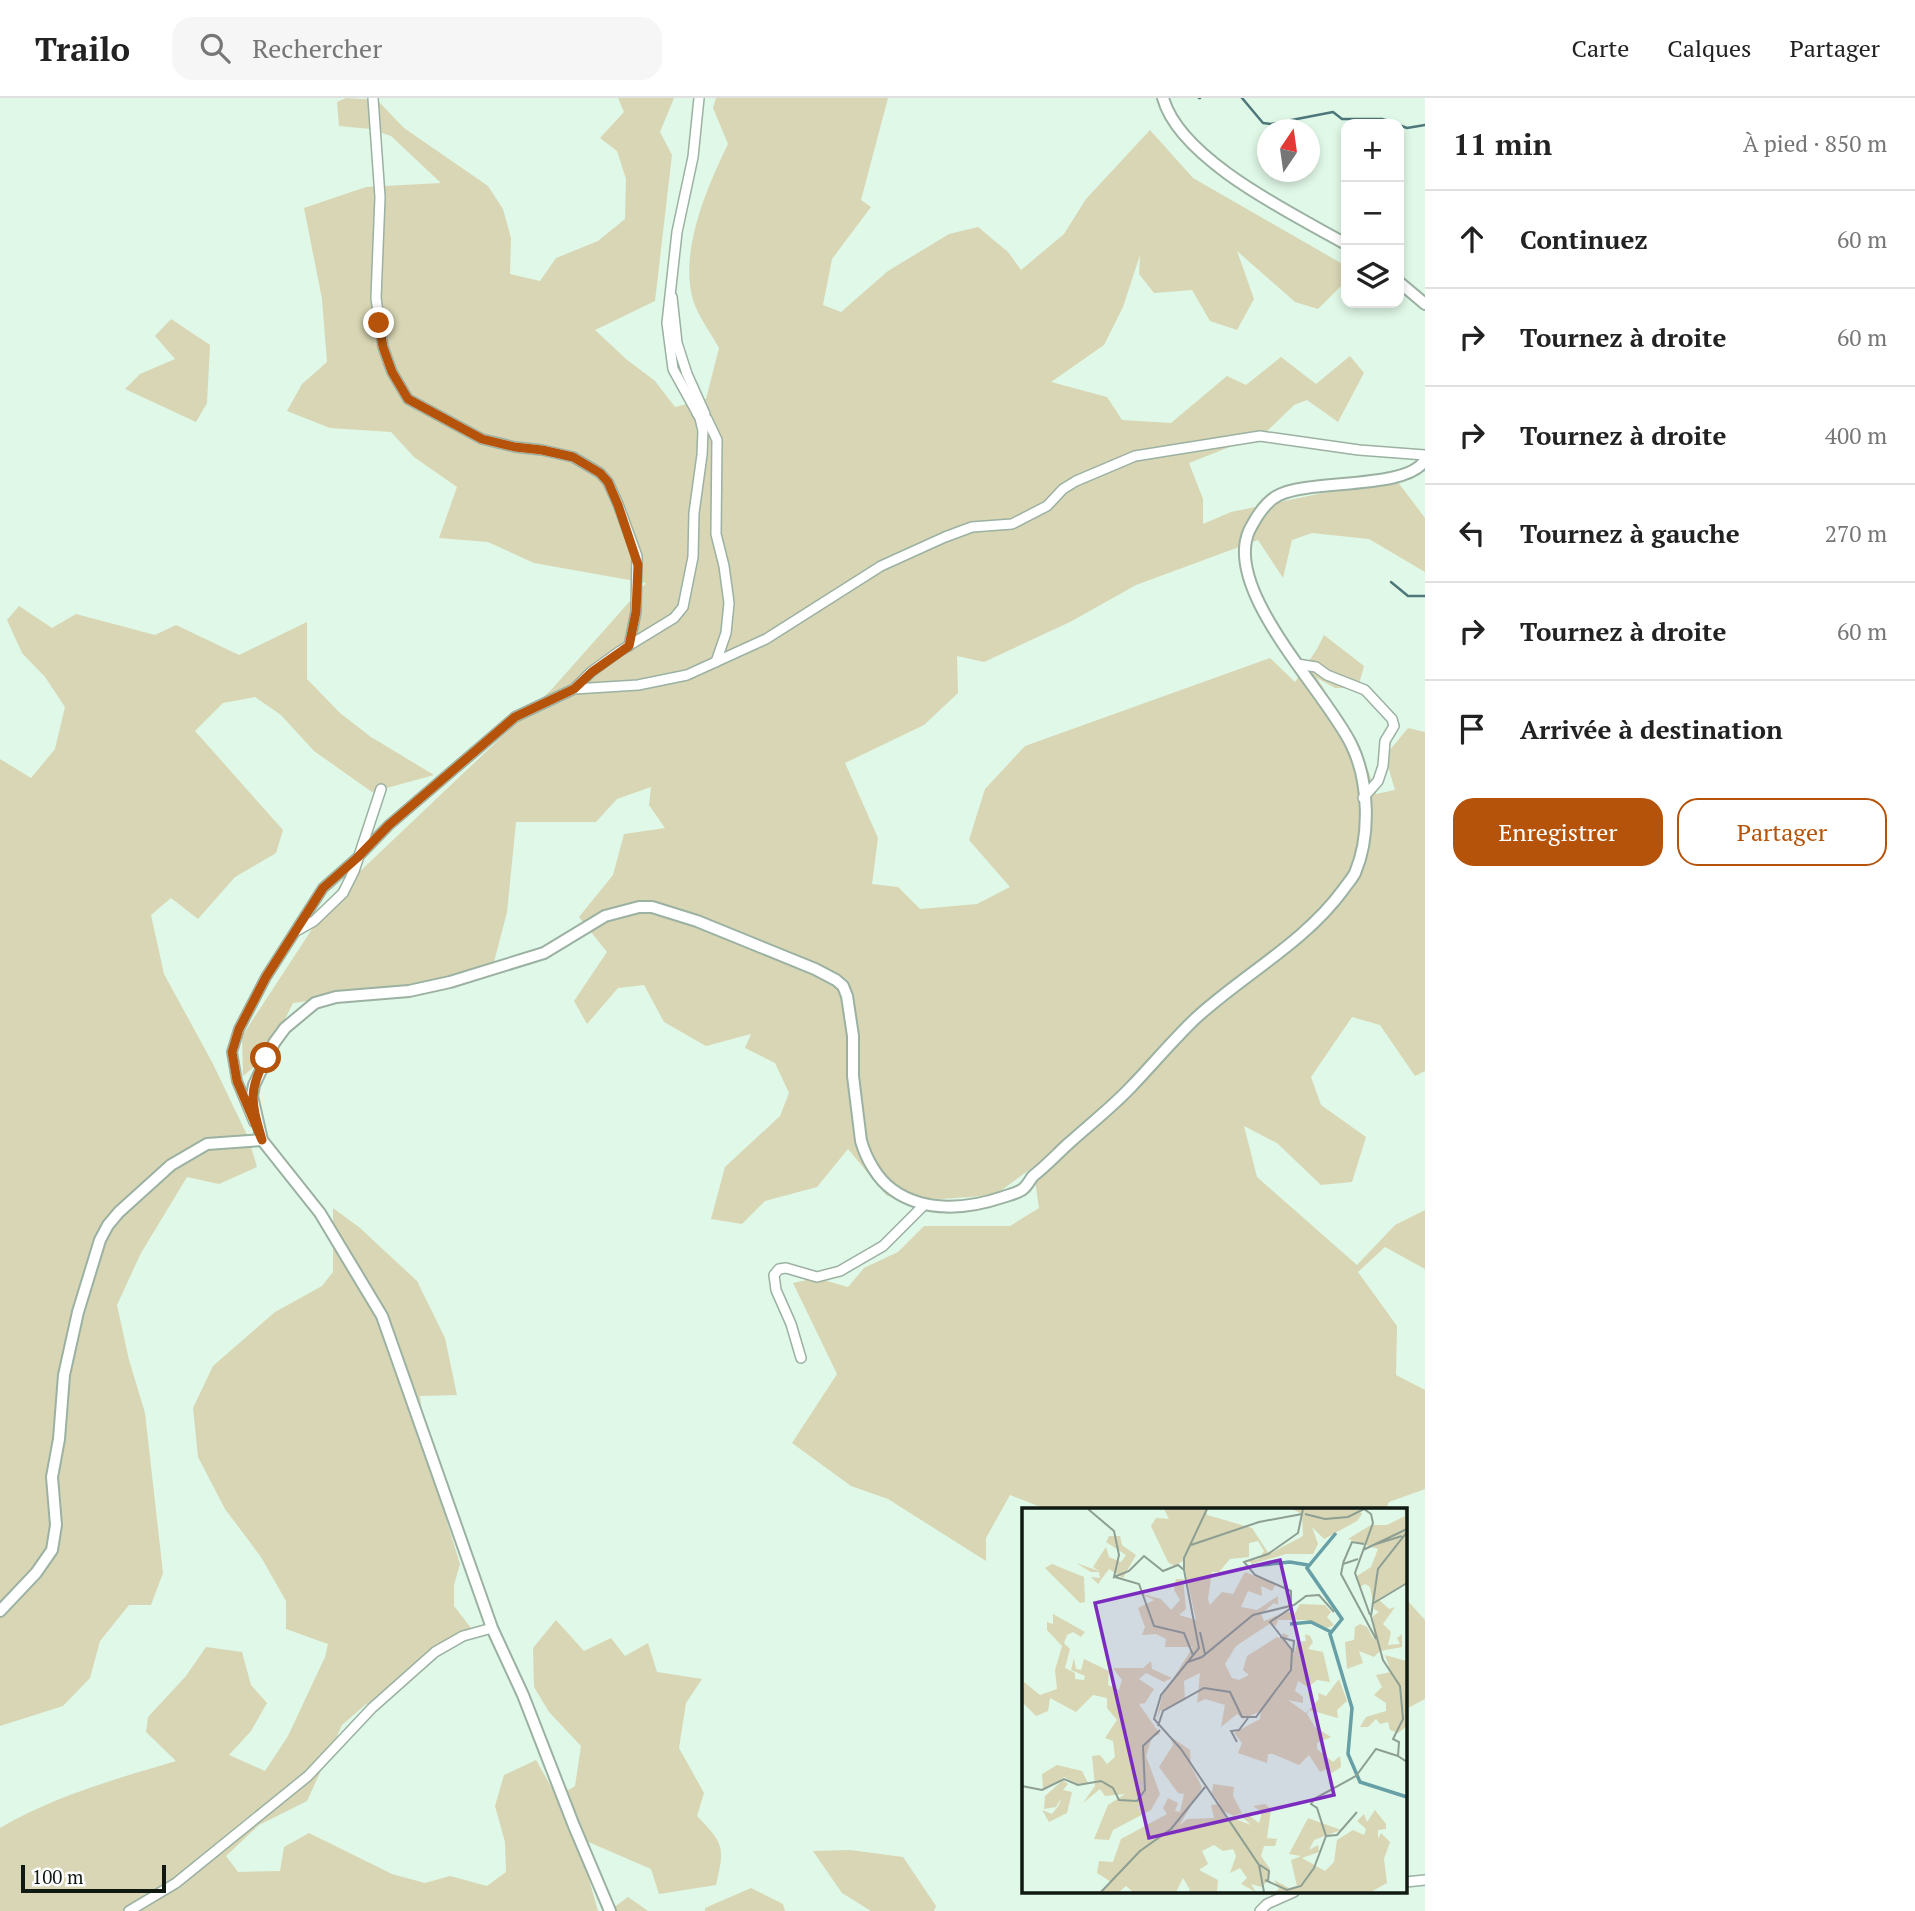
<!DOCTYPE html>
<html lang="fr">
<head>
<meta charset="utf-8">
<style>
	body { margin:0; font-family:"PT Serif",serif; background:#f6f6f6; color:#222 }
	.controls { position:absolute; right:21px; top:21px; display:grid; overflow:hidden; border-radius:14px; box-shadow:0 4px 10px #0003 }
	.controls button { width:63px; height:63px; display:grid; place-items:center; padding:0; border:0; border-bottom:2px solid #e0e0e0; background:#fff; color:#222; font:35px sans-serif }
	.compass { position:absolute; left:1257px; top:21px; width:63px; height:63px; border-radius:50%; background:#fff; box-shadow:0 4px 10px #0003; rotate:13deg }
	.scale { position:absolute; left:21px; bottom:18px; width:145px; box-sizing:border-box; padding-left:7px; border:4px solid #111913; border-top:0; font-size:19px; line-height:24px; white-space:nowrap; color:#111913; -webkit-text-stroke:5px #fefefe; paint-order:stroke }
	.stop { position:absolute; width:21px; height:21px; margin:-16px; border:5px solid #b45309; border-radius:50%; background:#fff }
	.stop.end { background:#b45309; border-color:#fff; box-shadow:0 2px 7px #0008 }
	.list { margin:0; padding:0; list-style:none }
	h2 { display:flex; justify-content:space-between; align-items:center; height:91px; margin:0; padding:0 28px; font-size:30px }
	h2 small { font-size:23px; font-weight:400; color:#767676 }
	.list li { display:grid; grid-template-columns:46px 1fr auto; gap:21px; align-items:center; box-sizing:border-box; height:98px; padding:0 28px; border-top:2px solid #e0e0e0 }
	.list b { display:block; font-size:26px; white-space:nowrap }
	.list em { font-size:23px; font-style:normal; color:#767676 }
	.actions { display:flex; gap:14px; padding:21px 28px }
	.actions a { flex:1; padding:16px 0; border:2px solid #b45309; border-radius:21px; text-align:center; font-size:24px; color:#b45309 }
	.actions .main { background:#b45309; color:#fff }
	.icon { flex:none; width:38px; height:38px; fill:none; stroke:currentColor; stroke-width:2; stroke-linecap:round; stroke-linejoin:round }
	.map { position:relative; flex:none; width:1425px; height:1813px; overflow:hidden }
	header { display:flex; align-items:center; gap:42px; box-sizing:border-box; height:98px; padding:0 35px; background:#fff; border-bottom:2px solid #e0e0e0 }
	header strong { font-size:33px }
	nav { display:flex; gap:38px; margin-inline-start:auto; font-size:24px }
	.search { width:490px; height:63px; background:#f6f6f6; display:flex; align-items:center; gap:18px; box-sizing:border-box; padding:0 24px; border-radius:21px; color:#767676; font-size:26px }
	main { display:flex }
	aside { flex:1; background:#fff }
	.map>svg:first-child { display:block }
	.green { fill:#d8d6b4 }
	.lines { fill:none; stroke-linecap:round; stroke-linejoin:round }
	.stream { stroke:#4d777a; stroke-width:2.5 }
	.minor-casing { stroke:#9bb1a2; stroke-width:12 }
	.tertiary-casing { stroke:#9bb1a2; stroke-width:14 }
	.minor { stroke:#fff; stroke-width:9 }
	.tertiary { stroke:#fff; stroke-width:10 }
	.route { stroke:#b45309; stroke-width:9 }
	.inset-river { fill:none; stroke:#679fa6; stroke-width:3.5 }
	.inset-road { fill:none; stroke:#8d9f92; stroke-width:2 }
	.view { fill:#7b2cbf; fill-opacity:0.15; stroke:#7b2cbf; stroke-width:3.5 }
	.inset-edge { fill:none; stroke:#111913; stroke-width:3.5 }
</style>
</head>
<body>
<header>
<strong>Trailo</strong>
<div class="search"><svg class="icon" aria-label="search" viewBox="0 0 24 24"><circle cx="10" cy="10" r="6"/><path d="M15 15l6 6"/></svg>Rechercher</div>
<nav><a>Carte</a><a>Calques</a><a>Partager</a></nav>
</header>
<main>
<div class="map">
<svg width="1425" height="1813" viewBox="0 0 1425 1813">
	<rect width="100%" height="100%" fill="#e0f8e7"/>
	<g class="green">
		<path d="M346,0L377,2L404,30L488,88L503,111L511,140L510,176L540,183L556,160L598,143L625,121L626,81L617,53L600,40L624,14L618,0H674L660,34L672,57L655,203L595,232L626,261L655,283L675,309L706,301L719,250C711,235 698,218 693,202C679,154 707,89 728,46L713,10L716,0H888L861,102L871,109L832,161L823,207L841,214L888,173L949,136L978,129L1008,154L1021,172L1064,136L1086,101L1150,32L1193,80L1346,168V183L1318,211L1295,204L1237,153L1254,201L1237,232L1210,223L1192,192L1154,195L1139,176L1140,157L1123,209L1104,247L1051,284L1107,299L1122,322L1171,325L1227,278L1246,287L1281,259L1316,286L1350,258L1364,275L1338,324L1307,302L1294,307L1265,335L1189,365L1203,401V426L1231,414L1323,395L1397,383L1425,420V474L1369,441L1312,435L1292,442L1283,480L1258,442L1136,487L1070,524L984,564L957,558L958,595L924,627L845,665L878,740L872,786L898,789L920,811L977,806L1010,789L969,742L985,691L1025,648L1270,560L1295,584L1317,551L1324,537L1364,568L1358,590H1335L1317,580L1360,648L1376,696L1395,692L1385,658L1408,630L1425,634V973L1415,978L1380,927L1352,919L1311,979L1321,1007L1366,1039L1352,1084L1321,1087L1277,1045L1244,1028L1257,1079L1357,1167L1395,1127L1425,1112V1171L1385,1149L1358,1174L1397,1228L1396,1277L1425,1292V1391L1389,1404L1385,1412H1048L1010,1397L986,1440V1463L888,1401L851,1388L792,1345L837,1276L793,1185L816,1180L848,1189L864,1170L898,1154L924,1128H1010L1039,1110L1033,1069L995,1097L942,1101L887,1098L848,1051L817,1089L765,1103L742,1126L711,1121L725,1069L780,1018L789,995L775,965L745,950L751,936L706,948L664,924L644,887L618,890L587,926L574,903L607,854L579,819L613,777L624,736L665,730L649,707L651,689L617,701L596,724H516L507,814L494,864L402,891L293,905L267,958L243,978L242,938L333,799L552,591L646,485L534,465L488,444L439,440L457,389L414,359L391,334L330,330L287,313L302,286L327,264L322,201L304,110L366,89L441,85L391,38L371,31L339,28L337,4Z"/>
		<polygon points="171,221 210,247 207,305 196,324 125,291 140,276 175,261 155,238"/>
		<polygon points="19,508 52,530 76,516 155,537 176,527 239,557 307,524 307,581 340,615 371,639 434,677 372,694 314,653 281,617 255,599 223,605 195,633 283,732 276,755 235,779 198,821 171,800 151,817 164,876 212,964 248,1039 257,1069 219,1086 187,1079 141,1155 117,1207 129,1262 145,1315 163,1475 151,1507 129,1507 100,1543 90,1580 63,1608 0,1628 0,661 31,680 55,651 65,609 45,579 22,555 7,522"/>
		<path d="M333,1110L360,1130L417,1183L445,1240L457,1297L420,1298L426,1356L460,1466L454,1487V1508L471,1530L425,1558L399,1585L365,1607L342,1627L307,1703L259,1727L226,1758L238,1774L280,1773L284,1749L309,1735L392,1776L425,1785L450,1778L487,1788L506,1774L505,1744L495,1708L504,1677L536,1662L557,1699L575,1688L581,1648L549,1614L534,1589L533,1550L556,1522L584,1553L611,1540L625,1558L648,1545L657,1574L702,1581L686,1605L679,1650L704,1695L697,1718C724,1746 725,1749 716,1787L659,1796L651,1771L577,1739L598,1813H0V1730C54,1698 116,1681 176,1663L146,1634L148,1619L186,1578L206,1549L242,1554L251,1587L267,1605L251,1633L229,1657L265,1673L288,1638L325,1559L328,1546L286,1531V1503L261,1459L225,1411L198,1359L193,1310L213,1268L275,1214L322,1188L333,1174Z"/>
		<polygon points="1406,1501 1425,1522 1425,1601 1406,1611"/>
		<polygon points="850,1752 903,1759 936,1808 934,1813 871,1813 842,1795 813,1753"/>
		<polygon points="751,1790 783,1806 785,1813 705,1813 705,1810"/>
		<polygon points="628,1799 648,1813 609,1813"/>
	</g>
	<g class="lines">
		<g class="stream">
			<polyline points="1199,0 1200,0"/>
			<polyline points="1242,0 1263,25 1271,26 1333,14 1342,21 1382,21 1398,26"/>
			<polyline points="1399,27 1407,30 1425,27"/>
			<polyline points="1391,484 1408,498 1425,498"/>
		</g>
		<defs>
			<g id="minor">
				<polyline points="373,0 380,99 376,200 383,249 392,274 408,301 482,341 515,349 542,352 573,359 600,375 608,384 618,406 637,458 636,514 629,548"/>
				<polyline points="672,199 677,245 687,276 705,316"/>
				<polyline points="697,315 707,321 717,342 716,436 724,468 729,505 726,535 716,564"/>
				<polyline points="1297,566 1316,569 1327,577 1365,592 1392,621 1394,628 1385,643 1383,668 1378,683 1363,700"/>
				<polyline points="574,591 638,587 687,577 766,541 881,468 945,439 972,429 1012,426 1047,408 1063,391 1076,383 1135,358 1260,338 1359,352 1425,357"/>
				<polyline points="298,832 314,823 343,795 354,773 381,691"/>
				<polyline points="254,1024 237,983 232,954 239,931 266,879 323,790 357,760 389,727 515,619 574,591 591,574 620,553 674,520 683,509 693,459 694,415 702,357 703,333 700,320 673,271 667,225 677,134 693,59 699,0"/>
				<polyline points="801,1260 791,1226 776,1192 774,1177 779,1171 786,1170 817,1179 840,1173 883,1148 925,1106"/>
				<polyline points="1406,1784 1425,1782"/>
				<polyline points="129,1813 176,1785 308,1678 372,1610 435,1554 463,1538 492,1530"/>
				<polyline points="1260,1813 1267,1806 1294,1794"/>
			</g>
			<g id="tertiary">
				<path d="M1163,0C1180,62 1293,116 1346,146"/>
				<polyline points="1399,184 1425,206"/>
				<polyline points="0,1513 36,1475 52,1452 56,1427 52,1379 59,1341 64,1277 78,1214 100,1142 108,1127 119,1114 171,1067 207,1046 262,1042"/>
				<path d="M610,1813L574,1728L523,1597L492,1530L382,1218L320,1115L262,1042L252,998L254,987L274,945L285,930L315,905L336,899L409,893L450,884L544,855L605,818L639,809H652L697,823L815,871L836,882L843,888L847,898L853,938V978L861,1043C866,1060 877,1081 893,1092C925,1115 968,1111 1003,1099C1009,1097 1018,1095 1023,1091C1027,1088 1030,1082 1033,1078C1046,1068 1056,1057 1068,1046C1089,1027 1111,1010 1131,989C1153,966 1173,942 1196,920C1244,876 1304,845 1343,792C1347,786 1352,781 1355,775C1371,738 1369,682 1351,646C1326,594 1223,493 1249,433C1255,421 1266,403 1279,397C1311,381 1408,392 1425,362"/>
			</g>
		</defs>
		<use href="#minor" class="minor-casing"/>
		<use href="#tertiary" class="tertiary-casing"/>
		<use href="#minor" class="minor"/>
		<use href="#tertiary" class="tertiary"/>
	</g>
	<g class="lines">
		<path class="route" d="M266,960C247,994 252,1006 262,1042L237,983L232,954L239,931L266,879L323,790L357,760L389,727L515,619L574,591L592,574L629,548L636,514L638,467L618,407L608,384L600,375L573,359L542,352L515,349L482,341L408,301L392,274L383,249L379,225"/>
	</g>
	<g transform="translate(1022 1410)">
		<rect width="385" height="385" fill="#e0f8e7"/>
		<path d="M142,1H184L185,7L230,20L247,46L281,28L280,6L270,1H336L340,6L335,13L302,31L290,19L296,36L291,46H264L230,56L227,53L237,51L242,43L236,33L227,35V49L208,51L197,64H190L186,91L188,97L200,84L211,86L223,64L254,76L250,83L239,78L240,88L226,83L219,99L235,102L256,88V97L252,95L239,106L242,113L266,103L272,107L278,96L303,97L309,104L305,109L312,117L305,120L283,112H256L254,118L249,115L214,138L203,156L210,170L217,172L227,167L221,162L225,148L255,129L259,131L261,125L267,128L263,131L273,144L275,134L284,133L283,126L288,128L291,134L286,141L301,144L308,174L295,172L286,179L276,173L273,183L281,189V195L266,192L284,205L297,191L296,185L304,188L317,171L325,193L315,202L316,210L287,202L285,206L293,219L309,229L295,235V241L311,254L318,248L319,259L310,265L306,260L298,264L287,247L277,257L251,246H246L245,255L216,245L220,235L212,225L238,211L239,203L221,211L215,206L199,219L203,197L183,191L175,195L178,165L162,173L163,192L138,203L134,214L140,188L171,139H143L144,131L134,126L120,127L123,119L116,100L132,92L117,85L139,91L149,102L158,92L152,82L154,71H161L164,101L157,107L174,112L161,53L152,58L146,54L129,18L134,10L147,11ZM382,1H385V74L356,91L367,101L373,99L361,116L369,124L366,137L378,136L375,130L380,126V139L358,143L352,149L337,143L341,155L325,161L323,134L332,132L333,119L338,116L345,119L352,132L351,108L357,104L352,101L348,79L343,76L338,79L335,68L349,59L356,41L326,31L349,17H365L383,8ZM87,28H98L100,37L114,47L101,70L87,61L76,76L69,69L78,70L77,64H69L54,55L77,63L71,59L84,39L87,49L99,54L104,47L84,34ZM30,56L62,69L63,94L58,95L23,60ZM31,106L63,124L59,129L51,124L45,127L42,135L48,141L43,160L53,165V171L62,172L63,168L49,162L52,150L54,161L59,162L62,151L87,163L86,177L97,182L100,172L91,160H121L129,153L130,161L150,170L142,174L124,165L117,171L132,181L123,195L117,196L138,226L130,229L124,248L138,286L129,302L91,322L87,332L72,331L86,297L103,286L83,288L78,281L61,295L73,278L70,248L78,247L85,256L93,249L91,233L83,230L95,212L85,200V190L71,187L54,204L28,190L26,203L14,208L0,194L2,174L18,187L35,181L33,162L40,138L25,122V114L31,116ZM363,147L384,153L385,218L376,225L368,222L366,214L358,216L354,211L346,219H338L344,209L364,203V195L352,187L360,179L354,167L369,164ZM149,229L168,242L169,258L180,279L157,318L165,311L192,310L189,297L198,296L190,285L191,276L212,279L211,288L220,305L212,308L201,303L205,313L208,309L229,317L219,308L224,305L237,315L240,304L231,298L243,296L249,301L245,330L255,331L253,338H242L239,348L248,361L246,373L239,379L229,376L234,384L219,376L225,370L218,360L208,365L214,348L211,341L201,343L192,337L180,343L186,356L177,362L196,372L195,384H165L168,382L161,370L154,384H111L104,378L97,384H79L89,374L75,365L77,353L91,354L99,331L145,306L141,300L146,290L156,295L153,303L158,304L162,286L156,285L137,259L151,237ZM35,257L60,263L66,275L56,276L42,269L21,282L20,266ZM41,272L46,276L41,282L50,284L45,305L27,314L20,302L30,306L37,297L39,290L34,299L22,301L23,288ZM353,302L364,316V321L356,322V331L359,325L368,334L362,351L365,375L349,384H253L257,381L252,372L267,380L275,378L269,352L279,348L267,346L286,310L319,322L292,332L287,342L296,337L297,344L280,350L303,363L312,354L315,332L331,322L342,327L344,321L335,313L342,306L345,314Z" fill="#d8d6b4"/>
		<path class="inset-river" d="M314,25L285,60L320,111L308,126L330,200L326,246L338,274L385,289M230,58L268,54L286,57M268,116L289,114L309,124"/>
		<path class="inset-road" d="M66,1L92,23L97,47L92,69L107,63L122,48L141,63L156,57L162,62L177,140L139,187L132,211L159,241L237,357L242,384M283,6L303,11L326,9L342,1L349,6L351,15L333,65L348,107M385,24L356,61L349,108L361,152L378,178L381,211L371,231L377,234L376,248L385,254M354,36L380,28M169,37L237,14L280,6M341,42L385,21M336,51L321,56L319,66L354,131M321,55L330,34L342,36M162,61V50L185,1M93,69L117,76L132,118L162,125L171,147M350,96L385,75M178,124L183,146M258,129L272,133L271,144M166,154L180,149L231,107L272,97L284,88L297,87L312,104M136,218L141,203L182,180L208,184L220,209H234L269,162L270,142L248,114L269,100V83L233,67L222,54L246,46L276,25L281,1M215,234L209,223L217,222L226,210M0,278L20,282L42,271L56,277L79,273L91,280L97,292L115,293L123,282L121,238L138,222M304,328L315,327L335,304M238,357L247,363L246,374M243,372L265,382L279,378L292,360L304,328L295,300L289,296L292,291L334,268L354,241L376,248M79,384L118,343L149,321L183,279"/>
		<path class="view" d="M258,52L312,287L127,330L73,95Z"/>
		<rect width="385" height="385" class="inset-edge"/>
	</g>
</svg>
<div class="controls">
<button>+</button>
<button>−</button>
<button><svg class="icon" aria-label="layers" viewBox="0 0 24 24"><path d="M12 4l9 5-9 5-9-5zM3 14l9 5 9-5"/></svg></button>
</div>
<svg class="compass" viewBox="-18 -18 36 36"><path d="M0-13l5 13h-10z" fill="#e53935"/><path d="M0 13l5-13h-10z" fill="#767676"/></svg>
<div class="scale">100 m</div>
<div class="stop" style="left:266px;top:960px"></div>
<div class="stop end" style="left:379px;top:225px"></div>
</div>
<aside>
<h2>11 min<small>À pied · 850 m</small></h2>
<ul class="list">
<li><svg class="icon" aria-label="ahead" viewBox="0 0 24 24"><path d="M12 20V5M6 11l6-6 6 6"/></svg><div><b>Continuez</b></div><em>60 m</em></li>
<li><svg class="icon" aria-label="right" viewBox="0 0 24 24"><path d="M7 20v-9h11M14 6l5 5-5 5"/></svg><div><b>Tournez à droite</b></div><em>60 m</em></li>
<li><svg class="icon" aria-label="right" viewBox="0 0 24 24"><path d="M7 20v-9h11M14 6l5 5-5 5"/></svg><div><b>Tournez à droite</b></div><em>400 m</em></li>
<li><svg class="icon" aria-label="left" viewBox="0 0 24 24"><path d="M17 20v-9H6M10 6l-5 5 5 5"/></svg><div><b>Tournez à gauche</b></div><em>270 m</em></li>
<li><svg class="icon" aria-label="right" viewBox="0 0 24 24"><path d="M7 20v-9h11M14 6l5 5-5 5"/></svg><div><b>Tournez à droite</b></div><em>60 m</em></li>
<li><svg class="icon" aria-label="arrive" viewBox="0 0 24 24"><path d="M6 21V4h12l-3 4 3 4H6"/></svg><div><b>Arrivée à destination</b></div></li>
</ul>
<div class="actions"><a class="main">Enregistrer</a><a>Partager</a></div>
</aside>
</main>
</body>
</html>
